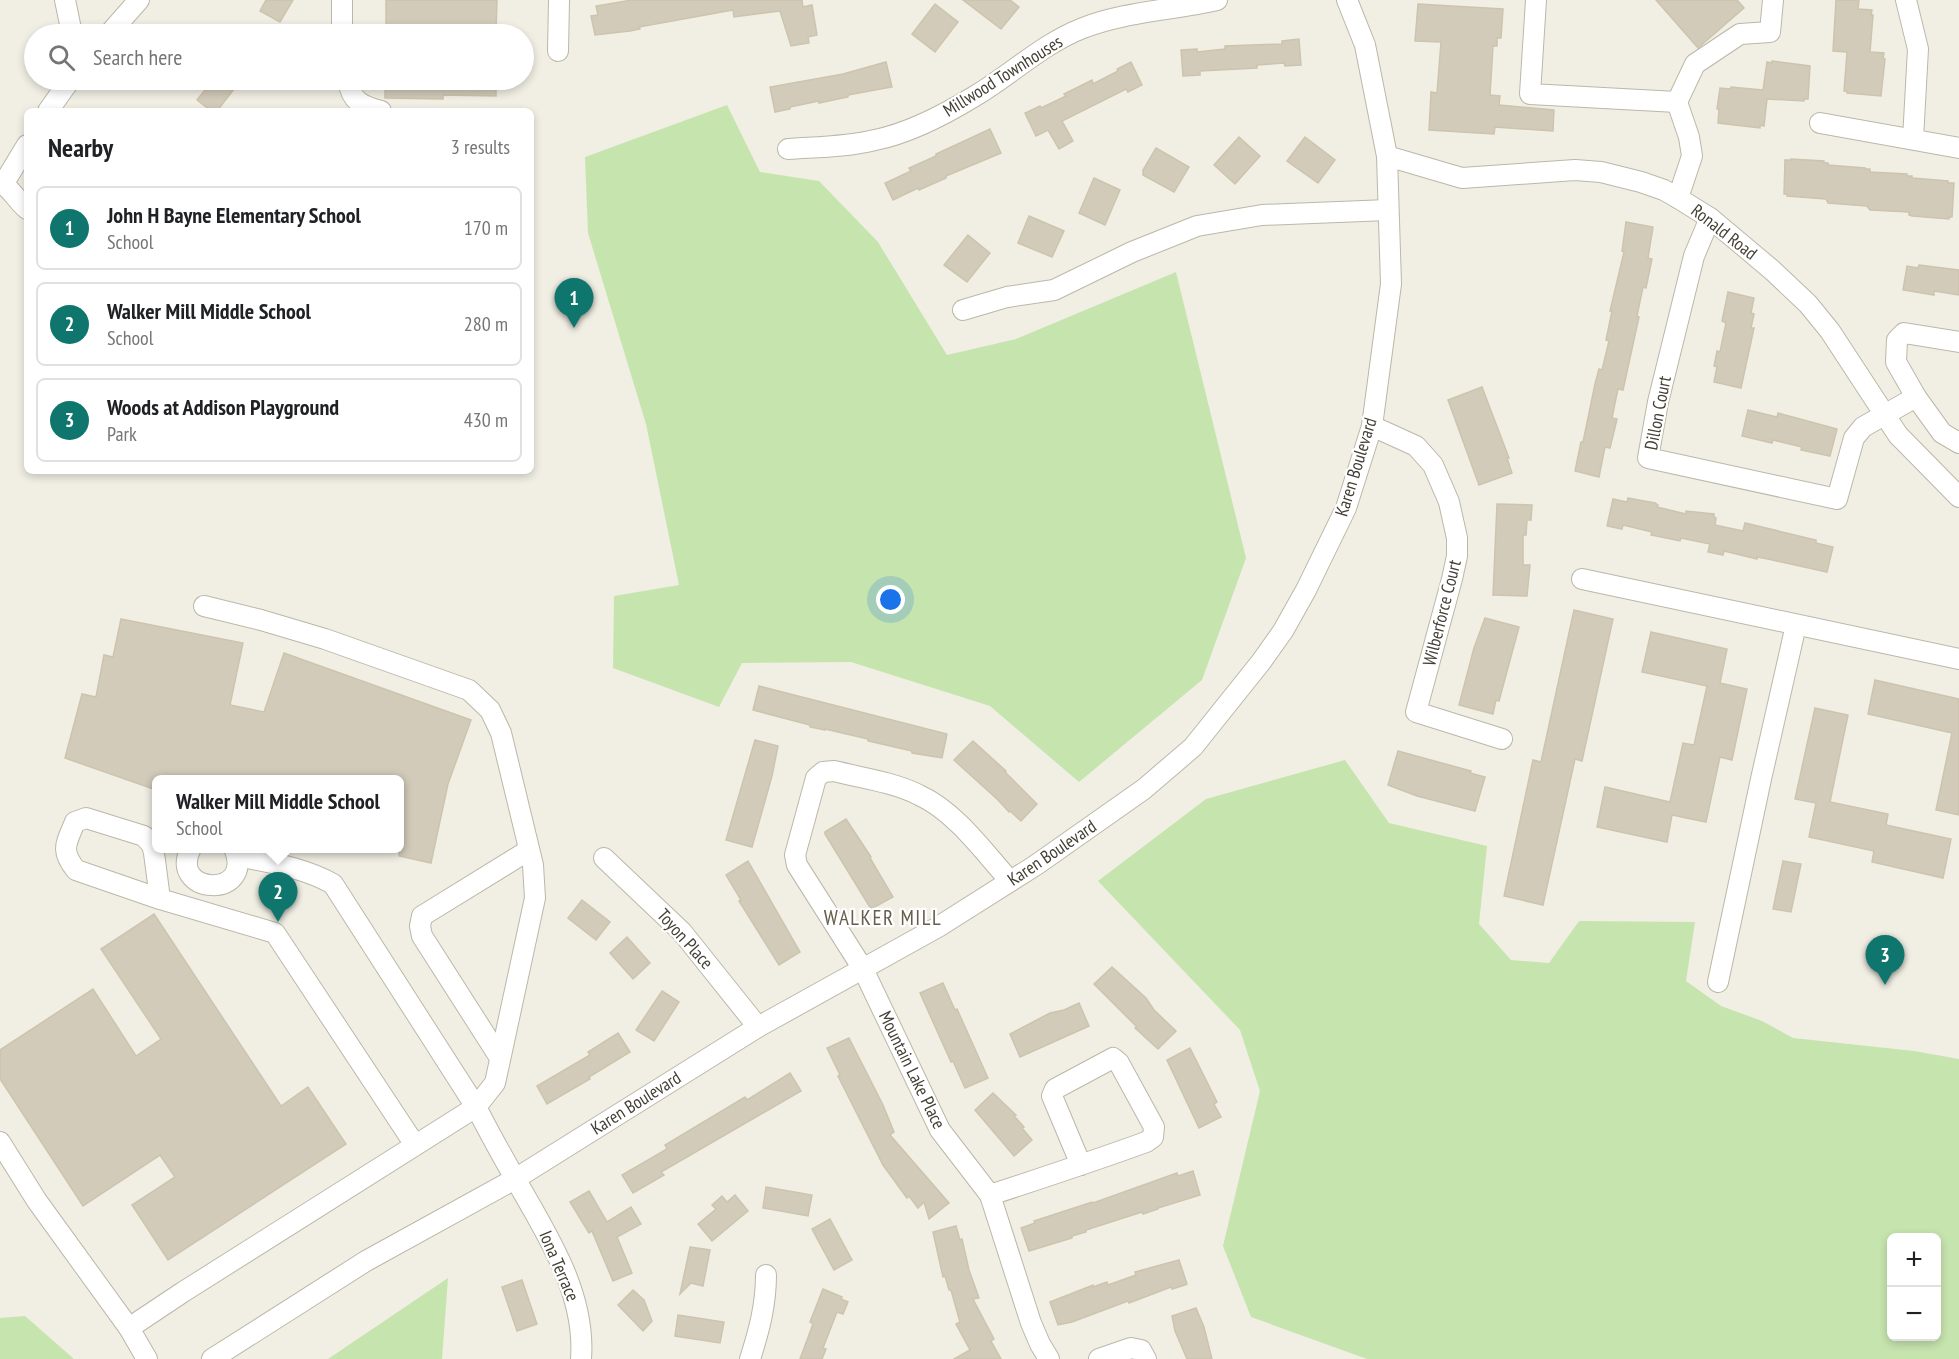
<!DOCTYPE html>
<html lang="en">
<head>
<meta charset="utf-8">
<style>
	body { margin:0; font-family:"PT Sans Narrow",sans-serif; background:#f6f6f6; color:#202124 }
	.controls { position:absolute; right:18px; bottom:18px; display:grid; overflow:hidden; border-radius:9px; box-shadow:0 3px 9px #0003 }
	.controls button { width:54px; height:54px; display:grid; place-items:center; padding:0; border:0; border-bottom:2px solid #e0e0e0; background:#fff; color:#202124; font:30px sans-serif }
	.you { position:absolute; left:891px; top:600px; width:21px; height:21px; margin:-15px; border:4px solid #fff; border-radius:50%; background:#1a73e8; box-shadow:0 0 0 9px #1a73e833 }
	.badge { display:grid; place-items:center; width:39px; height:39px; border-radius:50%; background:#0f766e; color:#fff; font-size:20px; font-weight:700 }
	.pin { position:absolute; translate:-50% -50px; filter:drop-shadow(0 2px 3px #0008) }
	.pin::after { content:''; position:absolute; top:32px; width:21px; height:18px; background:inherit; clip-path:polygon(0 0,100% 0,50% 100%) }
	.popup { position:absolute; left:152px; top:775px; width:252px; height:78px; box-sizing:border-box; display:grid; place-content:center; border-radius:9px; background:#fff; filter:drop-shadow(0 2px 4px #0005); font-size:20px; white-space:nowrap; color:#757577 }
	.popup b { font-size:22px; color:#202124 }
	.popup::after { content:''; position:absolute; left:50%; top:100%; margin-left:-12px; border:12px solid transparent; border-top-color:#fff }
	.list { margin:0; padding:0; list-style:none }
	h2 { display:flex; justify-content:space-between; align-items:center; height:78px; margin:0; padding:0 24px; font-size:26px }
	h2 small { font-size:20px; font-weight:400; color:#757577 }
	.list li { display:grid; grid-template-columns:39px 1fr auto; gap:18px; align-items:center; box-sizing:border-box; height:84px; margin:0 12px 12px; padding:0 12px; border:2px solid #e0e0e0; border-radius:9px }
	.list b { display:block; font-size:22px; white-space:nowrap }
	.list p { margin:0; font-size:20px; white-space:nowrap; color:#757577 }
	.list em { font-size:20px; font-style:normal; color:#757577 }
	.icon { flex:none; width:33px; height:33px; fill:none; stroke:currentColor; stroke-width:2; stroke-linecap:round; stroke-linejoin:round }
	.map { position:relative; flex:none; width:1959px; height:1359px; overflow:hidden }
	.search { position:absolute; background:#fff; box-shadow:0 3px 9px #0003; left:24px; top:24px; width:510px; height:66px; display:flex; align-items:center; gap:15px; box-sizing:border-box; padding:0 21px; border-radius:33px; color:#757577; font-size:22px }
	.panel { position:absolute; background:#fff; box-shadow:0 3px 9px #0003; left:24px; top:108px; width:510px; height:366px; border-radius:9px }
	.map>svg:first-child { display:block }
	.green { fill:#c6e4ae; fill-rule:evenodd }
	.building { fill:#d2cbba; stroke:#cdc4ad; stroke-width:1.5 }
	.lines { fill:none; stroke-linecap:round; stroke-linejoin:round }
	.minor-casing { stroke:#bcb7a7; stroke-width:22 }
	.minor { stroke:#fff; stroke-width:20 }
	.labels { text-anchor:middle; stroke-width:4.5; stroke-linejoin:round; paint-order:stroke }
	.street-label { font-size:18px; fill:#433f34; stroke:#fff }
	.quarter-label { font-size:21px; letter-spacing:1.5px; fill:#655e4c; stroke:#fff }
</style>
</head>
<body>
<div class="map">
<svg width="1959" height="1359" viewBox="0 0 1959 1359">
	<rect width="100%" height="100%" fill="#f1efe4"/>
	<g class="green">
		<polygon points="727,105 760,172 819,181 878,242 947,355 1016,339 1176,272 1246,558 1202,680 1079,782 990,706 851,662 742,663 719,707 613,668 614,596 679,585 646,424 588,233 585,157"/>
		<path d="M1345,760L1389,823L1487,846L1479,924L1511,960L1549,963L1579,921L1695,922L1686,981L1721,1006L1762,1021L1793,1038L1914,1051L1959,1059V1359H1367L1251,1317L1223,1246L1260,1091L1240,1030L1098,881L1206,799ZM1892,1238H1936V1336H1892Z"/>
		<polygon points="448,1278 442,1359 328,1359"/>
		<polygon points="25,1316 74,1359 0,1359 0,1318"/>
	</g>
	<g class="building">
		<polygon points="266,0 293,0 280,22 260,11"/>
		<polygon points="386,0 497,0 496,34 386,34"/>
		<polygon points="632,0 802,0 803,7 812,5 817,35 808,37 809,43 791,46 780,11 734,17 733,10 639,27 640,29 630,31 595,35 591,16 598,15 596,6"/>
		<polygon points="963,0 1010,0 1019,7 1001,29"/>
		<polygon points="1656,0 1737,0 1744,8 1698,48"/>
		<polygon points="1836,0 1859,0 1858,9 1872,10 1871,15 1873,15 1870,52 1884,53 1883,58 1885,59 1881,96 1847,93 1847,91 1844,91 1847,52 1833,51"/>
		<polygon points="935,4 958,22 935,52 912,34"/>
		<polygon points="1418,4 1503,9 1501,38 1497,38 1497,46 1493,46 1490,95 1500,96 1499,105 1554,110 1553,131 1495,127 1494,134 1429,130 1431,92 1437,93 1441,42 1415,41"/>
		<polygon points="1299,39 1301,65 1285,66 1284,63 1257,65 1257,68 1200,71 1200,75 1183,76 1181,50 1197,49 1197,52 1225,49 1225,46 1282,44 1282,41"/>
		<polygon points="1772,61 1810,66 1808,99 1804,99 1804,101 1767,99 1764,126 1760,125 1760,128 1718,123 1719,109 1717,109 1720,88 1731,89 1731,87 1763,90 1767,62 1772,63"/>
		<polygon points="886,62 892,87 848,95 848,97 819,103 819,101 790,107 790,109 775,112 770,87 843,74"/>
		<polygon points="1131,62 1142,85 1128,92 1126,89 1062,121 1073,141 1059,149 1048,130 1036,136 1025,113 1040,106 1041,108 1066,96 1064,94 1092,80 1093,84 1118,71 1117,69"/>
		<polygon points="213,80 241,80 217,111 211,111 197,100"/>
		<polygon points="385,80 496,80 496,96 443,95 443,99 385,98"/>
		<polygon points="990,129 1001,153 946,176 946,178 919,190 918,188 893,200 885,183 911,171 909,168 936,156 936,154"/>
		<polygon points="1239,137 1260,156 1235,184 1214,165"/>
		<polygon points="1305,137 1335,160 1318,183 1287,161"/>
		<polygon points="1156,148 1189,167 1174,192 1143,175 1143,170"/>
		<polygon points="1791,159 1824,161 1824,163 1828,163 1828,165 1865,168 1865,169 1870,169 1870,172 1907,174 1907,176 1912,176 1912,178 1948,181 1948,183 1954,183 1952,217 1949,217 1949,219 1912,216 1909,215 1909,212 1870,210 1867,206 1828,203 1826,199 1787,196 1787,194 1784,194 1785,160 1791,160"/>
		<polygon points="1094,178 1120,190 1105,225 1079,213"/>
		<polygon points="1029,216 1064,231 1052,257 1018,243"/>
		<polygon points="1626,222 1653,227 1648,258 1652,259 1646,288 1643,287 1637,316 1639,317 1623,390 1618,389 1615,403 1612,418 1617,419 1610,448 1605,447 1599,477 1575,471 1581,442 1583,442 1595,384 1599,369 1602,370 1609,341 1606,340 1612,311 1610,311 1624,252 1622,251"/>
		<polygon points="968,235 990,253 967,282 944,265"/>
		<polygon points="1919,265 1959,270 1959,295 1934,291 1934,295 1903,290 1907,266 1918,268"/>
		<polygon points="1728,292 1754,298 1751,313 1754,314 1751,328 1754,328 1741,388 1714,382 1717,367 1714,366 1717,351 1720,352 1726,323 1722,321"/>
		<polygon points="1482,387 1509,458 1507,458 1512,473 1479,485 1448,400"/>
		<polygon points="1748,410 1777,417 1778,413 1837,429 1830,456 1801,450 1802,447 1773,440 1772,443 1742,436"/>
		<polygon points="1628,498 1655,503 1658,505 1657,507 1686,514 1686,511 1714,514 1714,517 1716,518 1715,525 1743,531 1745,523 1816,540 1816,543 1833,547 1827,572 1768,559 1757,557 1757,559 1724,551 1723,555 1708,552 1710,544 1681,538 1680,541 1651,535 1652,532 1623,525 1622,529 1607,526 1613,499 1627,502"/>
		<polygon points="1497,504 1532,505 1531,520 1527,520 1526,535 1523,535 1523,565 1530,565 1527,596 1493,595"/>
		<polygon points="1574,610 1613,619 1582,761 1575,759 1543,905 1504,896 1533,760 1541,762"/>
		<polygon points="1485,618 1519,627 1499,701 1496,700 1493,714 1459,705 1474,648"/>
		<polygon points="121,619 243,643 230,705 264,712 284,653 471,720 448,784 431,863 399,856 399,780 156,780 156,790 65,758 82,694 96,697 104,655 113,657"/>
		<polygon points="1651,632 1727,649 1720,683 1747,689 1732,760 1720,757 1706,822 1672,815 1667,842 1597,827 1605,787 1670,802 1683,743 1694,745 1707,686 1642,672"/>
		<polygon points="1875,680 1959,699 1959,815 1936,810 1952,733 1868,714"/>
		<polygon points="759,686 947,734 942,758 912,753 912,751 868,741 868,739 825,729 825,730 810,727 810,725 753,710"/>
		<polygon points="1815,708 1848,715 1830,802 1888,814 1886,825 1951,839 1943,878 1872,862 1874,851 1809,837 1816,803 1795,799"/>
		<polygon points="755,740 778,746 772,776 752,847 726,840"/>
		<polygon points="973,741 1006,771 1005,772 1037,804 1021,821 1010,811 1009,812 998,800 954,760"/>
		<polygon points="1398,751 1471,771 1470,773 1485,777 1475,811 1417,796 1388,785"/>
		<polygon points="846,819 871,857 870,858 893,897 871,909 825,834 825,832"/>
		<polygon points="748,861 800,952 779,965 739,901 741,900 726,875"/>
		<polygon points="1783,861 1801,864 1791,912 1773,909"/>
		<polygon points="582,900 610,922 596,940 568,918"/>
		<polygon points="154,914 281,1106 308,1087 346,1144 168,1260 132,1205 175,1177 160,1155 83,1206 0,1079 0,1050 93,989 136,1056 161,1039 101,949"/>
		<polygon points="627,937 650,963 633,979 610,953"/>
		<polygon points="1112,967 1146,998 1154,1010 1176,1031 1158,1049 1135,1028 1137,1027 1094,984"/>
		<polygon points="943,983 955,1010 957,1009 988,1078 965,1088 953,1061 951,1062 920,993"/>
		<polygon points="662,991 679,1002 654,1041 636,1030"/>
		<polygon points="1079,1003 1089,1026 1020,1057 1010,1034 1050,1013 1064,1010"/>
		<polygon points="618,1033 630,1052 589,1077 590,1079 547,1104 537,1086 590,1055 588,1052"/>
		<polygon points="849,1038 883,1105 894,1132 890,1135 949,1203 929,1219 924,1202 918,1208 909,1196 907,1198 883,1165 838,1076 840,1075 827,1048"/>
		<polygon points="1190,1048 1217,1102 1214,1104 1221,1117 1199,1128 1167,1060"/>
		<polygon points="790,1073 801,1091 661,1172 664,1175 633,1193 622,1175 667,1149 665,1145 745,1097 747,1100"/>
		<polygon points="993,1093 1016,1115 1014,1116 1024,1127 1022,1128 1032,1140 1014,1156 975,1110"/>
		<polygon points="1193,1171 1200,1195 1158,1208 1158,1209 1143,1214 1142,1212 1086,1230 1086,1232 1072,1236 1072,1238 1029,1251 1021,1228 1035,1223 1034,1221 1092,1202 1093,1203 1177,1173 1178,1176"/>
		<polygon points="766,1187 812,1195 808,1216 763,1208"/>
		<polygon points="589,1191 607,1222 631,1207 641,1224 617,1237 632,1273 613,1281 592,1231 589,1233 570,1202"/>
		<polygon points="735,1195 748,1211 712,1241 698,1224 716,1209 712,1205 722,1196 727,1202"/>
		<polygon points="830,1219 852,1260 834,1270 812,1229"/>
		<polygon points="956,1226 960,1240 962,1239 969,1270 979,1298 973,1299 994,1339 991,1341 1001,1359 954,1359 970,1350 956,1324 960,1322 951,1290 949,1290 945,1276 943,1277 933,1232"/>
		<polygon points="690,1247 710,1250 703,1286 691,1283 680,1294"/>
		<polygon points="1179,1260 1187,1284 1185,1285 1172,1289 1171,1287 1129,1303 1128,1301 1072,1322 1058,1325 1050,1302 1093,1285 1093,1287 1107,1282 1108,1285 1136,1275 1135,1272"/>
		<polygon points="522,1280 537,1324 517,1331 502,1287"/>
		<polygon points="823,1289 842,1297 841,1299 848,1302 843,1314 837,1312 823,1348 826,1349 822,1359 800,1359 813,1324 810,1322"/>
		<polygon points="633,1290 644,1300 652,1321 643,1331 618,1305"/>
		<polygon points="1196,1308 1204,1327 1212,1359 1187,1359 1175,1331 1172,1316"/>
		<polygon points="678,1315 724,1322 720,1343 675,1336"/>
	</g>
	<g class="lines">
		<defs>
			<g id="minor">
				<polyline points="65,0 72,34"/>
				<polyline points="1536,0 1530,94 1677,102"/>
				<polyline points="1906,0 1918,49 1913,139"/>
				<polyline points="109,34 139,0"/>
				<polyline points="342,34 342,0"/>
				<polyline points="558,51 559,0"/>
				<path d="M348,80C351,101 361,106 381,111"/>
				<polyline points="48,111 70,80"/>
				<polyline points="1820,123 1959,148"/>
				<path d="M788,149C817,147 847,147 875,140C910,133 944,115 975,96C1012,74 1042,44 1083,28C1123,12 1174,10 1217,0"/>
				<polyline points="1387,156 1462,178 1575,170 1601,172 1641,182 1664,190 1678,198 1710,218 1772,270 1808,304 1830,331 1898,435 1959,497"/>
				<path d="M0,182C11,188 17,201 27,209"/>
				<polyline points="4,183 27,145"/>
				<polyline points="1678,198 1692,156 1689,137 1677,102 1695,64 1740,34 1770,32 1773,0"/>
				<polyline points="1710,218 1694,256 1658,402 1648,458 1837,499 1854,438 1863,427 1916,397"/>
				<polyline points="963,310 1007,297 1054,290 1132,252 1197,226 1262,215 1388,210"/>
				<polyline points="1959,342 1904,333 1897,340 1896,362 1916,397 1942,433 1959,443"/>
				<polyline points="1372,426 1416,446 1433,465 1449,502 1457,538 1457,556 1452,579 1416,712 1502,739"/>
				<polyline points="1582,579 1959,659"/>
				<path d="M204,606L261,620L325,639L469,690L490,710L501,733L533,865L535,898L495,1083L476,1107L333,884C303,867 271,863 237,856"/>
				<path d="M191,848C167,895 256,900 234,848"/>
				<polyline points="604,858 682,932 758,1027"/>
				<path d="M1010,881C984,852 956,812 919,795C893,782 862,778 834,771L823,772L816,778L795,855L797,865L863,969L940,1130L990,1195C1042,1178 1094,1161 1146,1142L1153,1137L1154,1127L1119,1063L1113,1058L1055,1089L1052,1096L1081,1165"/>
				<path d="M160,899L76,870C60,850 66,844 75,822L86,818L144,836L152,845L154,853L160,899L275,933L415,1145"/>
				<polyline points="1718,982 1761,779 1796,625"/>
				<polyline points="500,1058 422,936 420,926 422,916 529,850"/>
				<polyline points="0,1142 37,1201 129,1328"/>
				<polyline points="990,1195 1031,1323 1040,1344 1049,1359"/>
				<path d="M147,1359L129,1328L183,1292L476,1107C489,1132 502,1156 516,1180C547,1235 586,1293 581,1359"/>
				<polyline points="212,1359 366,1261 515,1179 758,1027 938,927 1036,865 1144,789 1193,747 1261,662 1283,631 1306,590 1346,508 1372,426 1391,284 1387,156 1365,45 1347,0"/>
				<path d="M750,1359C759,1331 766,1305 766,1275"/>
				<polyline points="1099,1359 1131,1348 1141,1350 1146,1359"/>
			</g>
		</defs>
		<use href="#minor" class="minor-casing"/>
		<use href="#minor" class="minor"/>
	</g>
	<g class="labels">
		<g class="street-label">
			<text transform="translate(1003 76) rotate(-32)" y="6">Millwood Townhouses</text>
			<text transform="translate(1724 232) rotate(38)" y="6">Ronald Road</text>
			<text transform="translate(1658 413) rotate(-79)" y="6">Dillon Court</text>
			<text transform="translate(1356 467) rotate(-73)" y="6">Karen Boulevard</text>
			<text transform="translate(1442 613) rotate(-76)" y="6">Wilberforce Court</text>
			<text transform="translate(1052 853) rotate(-34)" y="6">Karen Boulevard</text>
			<text transform="translate(685 939) rotate(48)" y="6">Toyon Place</text>
			<text transform="translate(912 1070) rotate(64)" y="6">Mountain Lake Place</text>
			<text transform="translate(636 1103) rotate(-32)" y="6">Karen Boulevard</text>
			<text transform="translate(559 1266) rotate(67)" y="6">Iona Terrace</text>
		</g>
		<g class="quarter-label">
			<text x="883" y="925">WALKER MILL</text>
		</g>
	</g>
</svg>
<div class="controls">
<button>+</button>
<button>−</button>
</div>
<div class="you"></div>
<div class="pin badge" style="left:574px;top:328px">1</div>
<div class="pin badge" style="left:278px;top:922px">2</div>
<div class="popup"><b>Walker Mill Middle School</b>School</div>
<div class="pin badge" style="left:1885px;top:985px">3</div>
<div class="search"><svg class="icon" aria-label="search" viewBox="0 0 24 24"><circle cx="10" cy="10" r="6"/><path d="M15 15l6 6"/></svg>Search here</div>
<section class="panel">
<h2>Nearby<small>3 results</small></h2>
<ul class="list">
<li><span class="badge">1</span><div><b>John H Bayne Elementary School</b><p>School</p></div><em>170 m</em></li>
<li><span class="badge">2</span><div><b>Walker Mill Middle School</b><p>School</p></div><em>280 m</em></li>
<li><span class="badge">3</span><div><b>Woods at Addison Playground</b><p>Park</p></div><em>430 m</em></li>
</ul>
</section>
</div>
</body>
</html>
